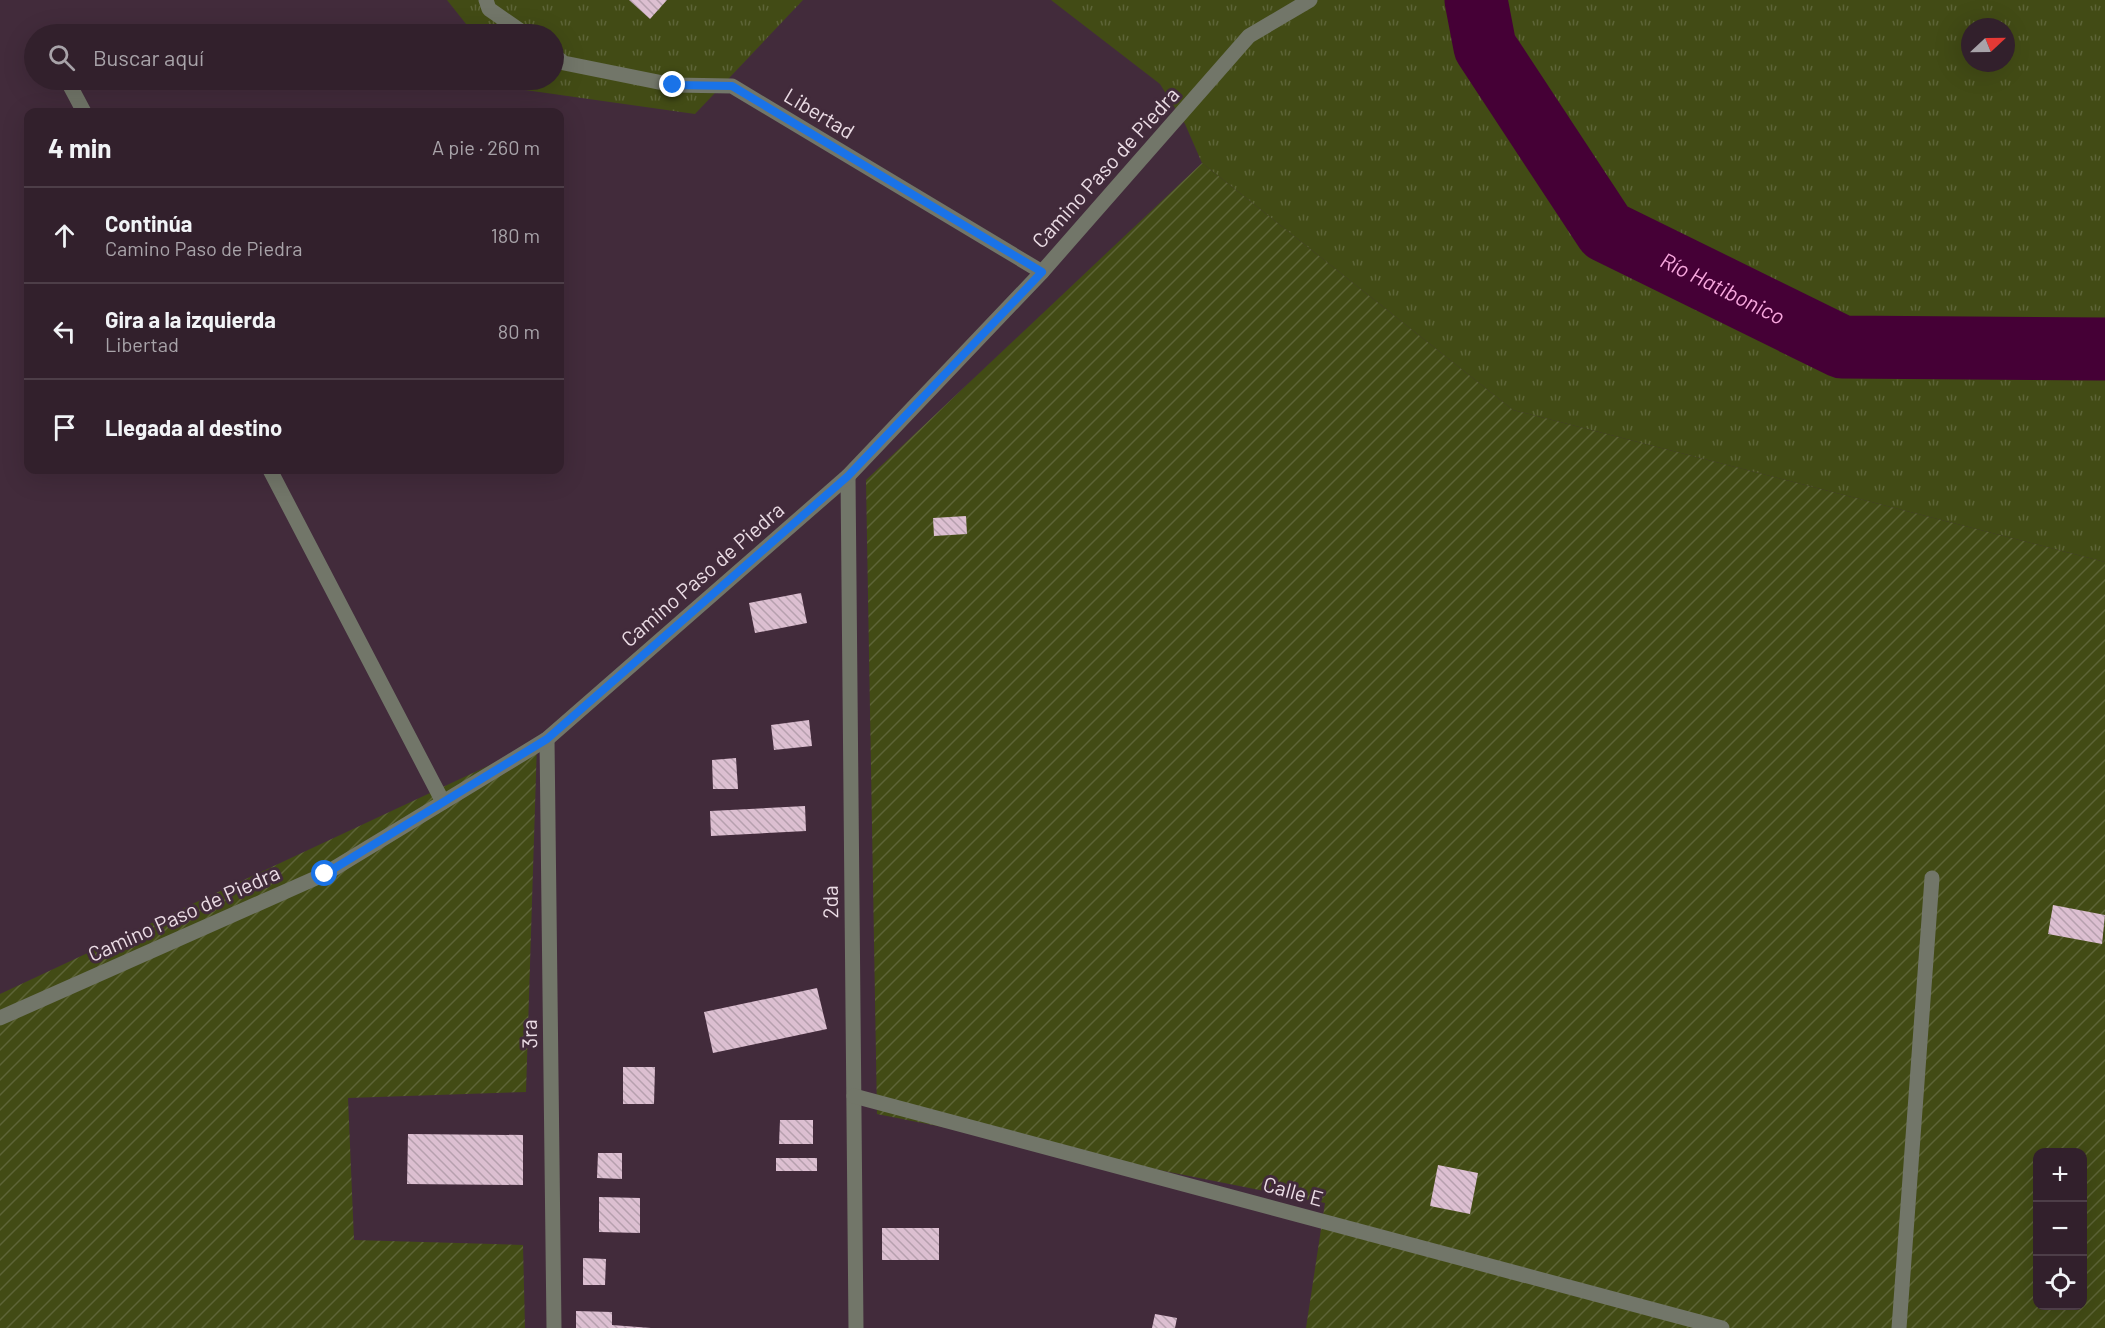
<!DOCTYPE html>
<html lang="es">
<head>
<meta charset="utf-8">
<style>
	body { margin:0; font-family:Barlow,sans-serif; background:#3a2834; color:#f1f3f6 }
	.controls { position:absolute; right:18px; bottom:18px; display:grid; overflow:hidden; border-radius:12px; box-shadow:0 6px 24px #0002 }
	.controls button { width:54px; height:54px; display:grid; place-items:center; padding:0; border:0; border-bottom:2px solid #4d3e48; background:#32202c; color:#f1f3f6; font:30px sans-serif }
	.compass { position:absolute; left:1961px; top:18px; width:54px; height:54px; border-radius:50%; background:#32202c; box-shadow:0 6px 24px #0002; rotate:68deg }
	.stop { position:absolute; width:18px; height:18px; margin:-14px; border:4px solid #1a73e8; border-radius:50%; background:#fff }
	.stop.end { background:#1a73e8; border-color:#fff; box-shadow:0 2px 6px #0008 }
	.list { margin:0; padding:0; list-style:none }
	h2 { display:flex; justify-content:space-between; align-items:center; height:78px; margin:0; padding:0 24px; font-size:26px }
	h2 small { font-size:20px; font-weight:400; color:#a8a3a9 }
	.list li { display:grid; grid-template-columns:39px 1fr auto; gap:18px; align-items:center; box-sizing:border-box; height:96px; padding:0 24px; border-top:2px solid #4d3e48 }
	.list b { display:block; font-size:22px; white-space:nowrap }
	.list p { margin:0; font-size:20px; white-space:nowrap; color:#a8a3a9 }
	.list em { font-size:20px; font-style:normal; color:#a8a3a9 }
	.icon { flex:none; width:33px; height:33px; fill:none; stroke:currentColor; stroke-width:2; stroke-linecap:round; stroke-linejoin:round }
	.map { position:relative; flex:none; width:2105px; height:1328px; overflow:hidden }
	.search { position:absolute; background:#32202c; box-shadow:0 6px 24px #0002; left:24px; top:24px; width:540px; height:66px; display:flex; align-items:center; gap:15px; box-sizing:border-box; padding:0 21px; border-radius:33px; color:#a8a3a9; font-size:22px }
	.panel { position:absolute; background:#32202c; box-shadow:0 6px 24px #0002; left:24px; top:108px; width:540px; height:366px; border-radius:12px }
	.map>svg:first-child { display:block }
	.grass { fill:url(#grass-tufts); fill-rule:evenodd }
	.garden { fill:url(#garden-furrows); fill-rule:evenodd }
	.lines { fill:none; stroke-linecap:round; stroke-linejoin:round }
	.river { stroke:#450036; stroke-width:63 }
	.building { fill:url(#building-back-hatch) }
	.minor { stroke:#727669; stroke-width:15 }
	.route { stroke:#1a73e8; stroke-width:8 }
	.labels { text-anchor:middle; stroke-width:6; stroke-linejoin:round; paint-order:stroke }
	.street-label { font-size:21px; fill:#ebdce5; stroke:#422b3b }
	.water-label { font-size:22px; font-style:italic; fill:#f8a7de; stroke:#422b3b }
</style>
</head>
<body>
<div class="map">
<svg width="2105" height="1328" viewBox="0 0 2105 1328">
	<defs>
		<pattern id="grass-tufts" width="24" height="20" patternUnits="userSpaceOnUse" patternTransform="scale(1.5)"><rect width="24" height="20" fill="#424b15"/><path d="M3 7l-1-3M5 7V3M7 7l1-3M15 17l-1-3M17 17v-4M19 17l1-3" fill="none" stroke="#5d6437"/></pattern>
		<pattern id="garden-furrows" width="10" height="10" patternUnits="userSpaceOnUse" patternTransform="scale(1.5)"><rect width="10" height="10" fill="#424b15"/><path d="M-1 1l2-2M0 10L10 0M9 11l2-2" fill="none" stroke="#5d6437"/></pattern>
		<pattern id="building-back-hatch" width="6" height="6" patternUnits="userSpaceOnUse" patternTransform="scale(1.5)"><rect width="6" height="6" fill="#dcbfd1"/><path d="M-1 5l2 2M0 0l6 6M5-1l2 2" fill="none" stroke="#b6a0ae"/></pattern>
	</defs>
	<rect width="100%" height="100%" fill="#422b3b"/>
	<g class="grass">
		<polygon points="447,0 803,0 695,114 518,89 510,80 554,80 554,34 474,34"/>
		<path d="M1051,0H2105V562L1513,410L1202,163L1185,124L1160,84ZM1970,27H2006V63H1970Z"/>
	</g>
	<g class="garden">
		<path d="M1202,163L1513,410L2105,562V1328H1306L1325,1203L877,1114L866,480ZM2038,1152H2082V1306H2038Z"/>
		<polygon points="537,743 526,1092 348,1098 354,1240 523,1245 525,1328 0,1328 0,994"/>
	</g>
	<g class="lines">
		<path class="river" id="s1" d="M1476,0L1485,47L1606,231L1842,347L2105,349"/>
	</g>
	<g class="building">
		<polygon points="629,0 667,0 650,19"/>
		<polygon points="966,516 967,534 934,536 933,518"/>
		<polygon points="801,593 807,623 755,633 749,603"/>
		<polygon points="809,720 812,746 774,750 771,725"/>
		<polygon points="736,758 738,789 713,789 712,760"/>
		<polygon points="805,806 806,831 711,836 710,811"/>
		<polygon points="2053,905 2105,915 2102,944 2048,934"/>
		<polygon points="817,988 827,1029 713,1053 704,1012"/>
		<polygon points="623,1067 655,1067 654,1104 623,1104"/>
		<polygon points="780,1120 813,1120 813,1144 779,1144"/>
		<polygon points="408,1134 523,1135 523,1185 407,1184"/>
		<polygon points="598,1153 622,1153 622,1179 597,1178"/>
		<rect x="776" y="1158" width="41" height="13"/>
		<polygon points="1438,1165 1478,1173 1470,1214 1430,1206"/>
		<polygon points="599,1197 640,1198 640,1233 599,1232"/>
		<rect x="882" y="1228" width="57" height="32"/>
		<polygon points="583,1258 606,1259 605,1285 583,1285"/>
		<polygon points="576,1311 612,1312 612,1325 651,1328 576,1328"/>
		<polygon points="1155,1314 1177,1318 1175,1328 1152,1328"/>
	</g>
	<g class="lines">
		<g class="minor">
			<polyline points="486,0 489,9 525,34"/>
			<polyline points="554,55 564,63 673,85 732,86 1042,272"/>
			<polyline points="67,80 84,112"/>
			<polyline points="270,470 443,802"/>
			<polyline points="848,476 856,1328"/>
			<polyline points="547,739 554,1328"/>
			<polyline points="0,1018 325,874 547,739 848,476 1042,272 1249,36 1310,0"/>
			<polyline points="854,1096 1722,1328"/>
			<polyline points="1899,1328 1932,878"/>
		</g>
	</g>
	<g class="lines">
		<polyline class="route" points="325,874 547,739 848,476 1042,272 732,86 673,85"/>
	</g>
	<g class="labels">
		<g class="street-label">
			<text transform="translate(819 114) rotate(31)" y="7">Libertad</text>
			<text transform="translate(1106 168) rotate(-48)" y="7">Camino Paso de Piedra</text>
			<text transform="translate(703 575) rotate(-41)" y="7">Camino Paso de Piedra</text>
			<text transform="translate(831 902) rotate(-91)" y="7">2da</text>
			<text transform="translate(184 914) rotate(-24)" y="7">Camino Paso de Piedra</text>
			<text transform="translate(530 1034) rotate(-91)" y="7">3ra</text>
			<text transform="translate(1293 1192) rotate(15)" y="7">Calle E</text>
		</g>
		<g class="water-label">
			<text dy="8" stroke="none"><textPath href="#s1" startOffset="398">Río Hatibonico</textPath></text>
		</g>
	</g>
</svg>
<div class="controls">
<button>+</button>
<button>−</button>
<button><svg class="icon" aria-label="locate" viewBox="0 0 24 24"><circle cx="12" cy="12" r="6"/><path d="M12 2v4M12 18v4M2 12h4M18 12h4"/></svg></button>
</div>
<svg class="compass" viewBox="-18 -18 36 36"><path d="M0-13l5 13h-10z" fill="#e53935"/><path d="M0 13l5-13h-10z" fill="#a8a3a9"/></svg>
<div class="stop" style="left:325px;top:874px"></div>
<div class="stop end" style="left:673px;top:85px"></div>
<div class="search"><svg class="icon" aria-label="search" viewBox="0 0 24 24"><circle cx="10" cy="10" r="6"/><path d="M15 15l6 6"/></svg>Buscar aquí</div>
<section class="panel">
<h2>4 min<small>A pie · 260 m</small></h2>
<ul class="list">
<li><svg class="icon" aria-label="ahead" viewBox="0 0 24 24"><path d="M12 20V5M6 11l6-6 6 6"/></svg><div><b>Continúa</b><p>Camino Paso de Piedra</p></div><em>180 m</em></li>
<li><svg class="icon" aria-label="left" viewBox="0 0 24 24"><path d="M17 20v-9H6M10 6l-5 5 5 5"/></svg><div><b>Gira a la izquierda</b><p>Libertad</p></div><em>80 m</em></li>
<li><svg class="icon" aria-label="arrive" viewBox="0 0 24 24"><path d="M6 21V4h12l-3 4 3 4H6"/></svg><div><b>Llegada al destino</b></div></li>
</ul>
</section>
</div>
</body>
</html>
